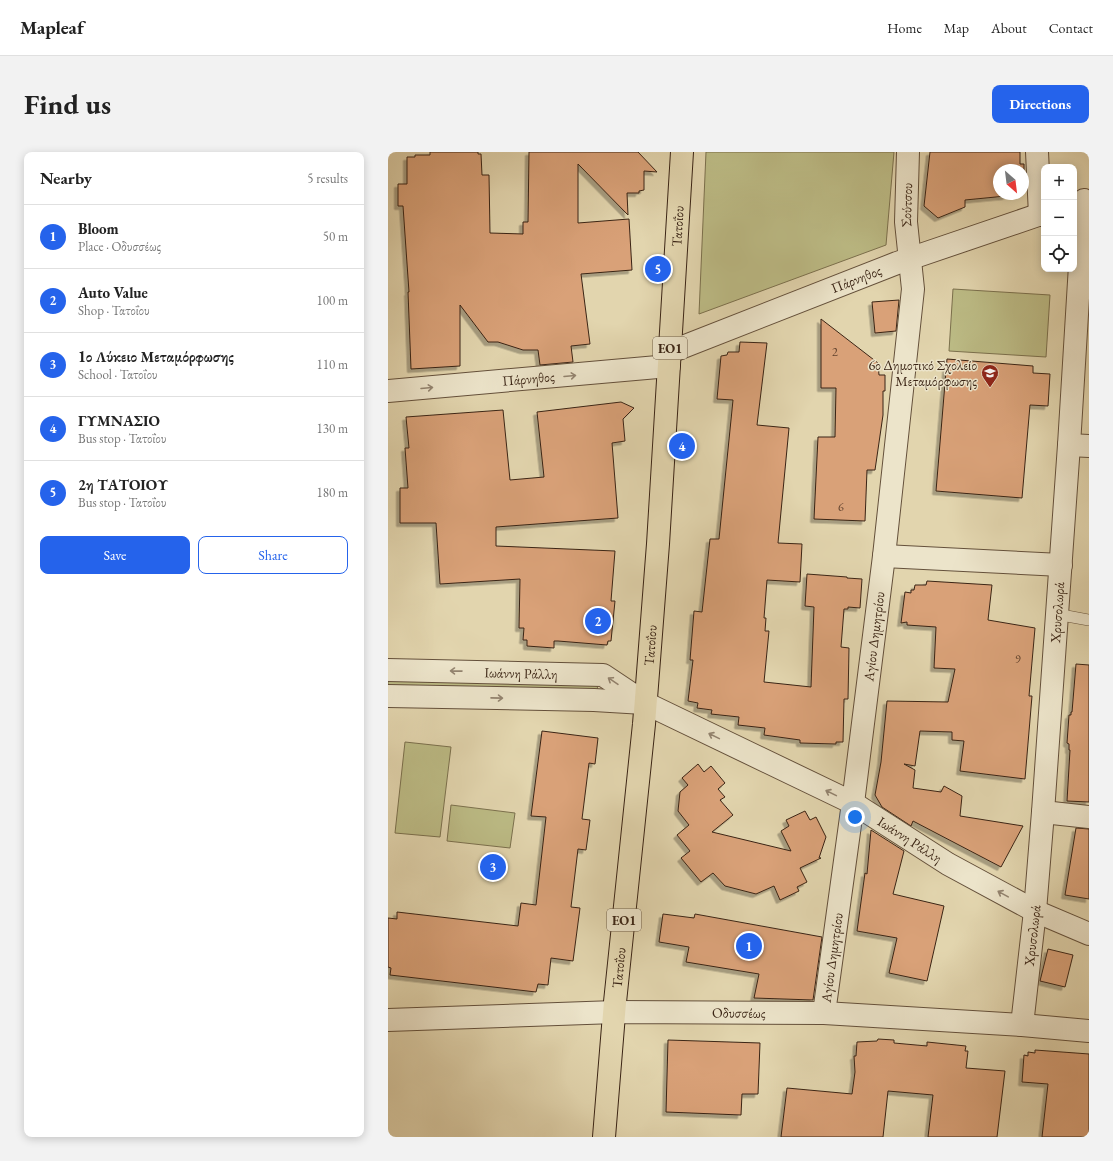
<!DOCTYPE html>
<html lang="en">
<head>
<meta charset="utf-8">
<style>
	body { margin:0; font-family:"EB Garamond",serif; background:#f2f2f2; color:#222 }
	.controls { position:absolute; right:12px; top:12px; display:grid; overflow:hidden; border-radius:8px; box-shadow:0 2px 10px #0003 }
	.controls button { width:36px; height:36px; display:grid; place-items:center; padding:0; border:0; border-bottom:1px solid #e0e0e0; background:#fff; color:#222; font:20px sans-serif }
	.compass { position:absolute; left:605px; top:12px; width:36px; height:36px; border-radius:50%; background:#fff; box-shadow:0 2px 10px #0003; rotate:152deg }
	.you { position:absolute; left:467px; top:665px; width:14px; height:14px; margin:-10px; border:3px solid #fff; border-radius:50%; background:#1a73e8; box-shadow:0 0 0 6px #1a73e833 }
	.badge { display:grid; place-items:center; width:26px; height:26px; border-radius:50%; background:#2563eb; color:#fff; font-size:13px; font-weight:700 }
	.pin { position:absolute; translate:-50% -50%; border:2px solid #fff; box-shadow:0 1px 4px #0006 }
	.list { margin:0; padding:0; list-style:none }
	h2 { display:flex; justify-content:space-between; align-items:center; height:52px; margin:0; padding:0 16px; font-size:17px }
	h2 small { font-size:13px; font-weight:400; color:#767676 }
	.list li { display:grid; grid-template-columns:26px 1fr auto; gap:12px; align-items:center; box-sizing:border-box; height:64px; padding:0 16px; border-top:1px solid #e0e0e0 }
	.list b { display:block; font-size:15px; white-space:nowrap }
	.list p { margin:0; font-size:13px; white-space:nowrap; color:#767676 }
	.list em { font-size:13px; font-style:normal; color:#767676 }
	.actions { display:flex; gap:8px; padding:12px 16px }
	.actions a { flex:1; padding:9px 0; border:1px solid #2563eb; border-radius:8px; text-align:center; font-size:14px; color:#2563eb }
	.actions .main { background:#2563eb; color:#fff }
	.icon { flex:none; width:22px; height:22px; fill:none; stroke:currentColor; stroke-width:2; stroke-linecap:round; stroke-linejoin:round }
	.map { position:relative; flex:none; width:701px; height:985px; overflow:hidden; border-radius:8px }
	header { display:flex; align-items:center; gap:24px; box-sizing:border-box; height:56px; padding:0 20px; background:#fff; border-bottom:1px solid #e0e0e0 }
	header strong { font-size:19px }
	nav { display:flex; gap:22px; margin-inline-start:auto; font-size:14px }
	.intro { display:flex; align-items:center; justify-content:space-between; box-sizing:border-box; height:96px; padding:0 24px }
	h1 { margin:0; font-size:28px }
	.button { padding:10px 18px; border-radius:8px; background:#2563eb; color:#fff; font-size:14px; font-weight:700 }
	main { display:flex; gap:24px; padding:0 24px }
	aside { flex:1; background:#fff; border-radius:8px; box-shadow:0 2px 10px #0003 }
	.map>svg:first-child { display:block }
	.green { fill:#bcbb85; stroke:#7b704d }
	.building { fill:#d9a178; stroke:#3a2415; filter:url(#shadow) }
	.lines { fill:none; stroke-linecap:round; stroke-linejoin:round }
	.service-casing { stroke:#64503b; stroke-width:12 }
	.minor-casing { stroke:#64503b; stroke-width:24 }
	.primary-casing { stroke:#3a2415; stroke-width:24 }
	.service { stroke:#ece4ca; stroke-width:11 }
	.minor { stroke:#ece4ca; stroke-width:22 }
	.primary { stroke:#e2d5ae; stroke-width:22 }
	.oneway { stroke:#938470 }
	.labels { text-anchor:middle; stroke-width:3; stroke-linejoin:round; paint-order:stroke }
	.number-label { font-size:12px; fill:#62432e }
	.shield { fill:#ece4ca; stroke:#6f5e4b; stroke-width:1 }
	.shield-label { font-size:13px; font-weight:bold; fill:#3a2415 }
	.street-label { font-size:14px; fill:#3a2415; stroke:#ece4ca }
	.poi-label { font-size:14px; fill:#3a2415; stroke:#ece4ca; text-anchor:end }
</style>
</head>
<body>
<header>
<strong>Mapleaf</strong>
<nav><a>Home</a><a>Map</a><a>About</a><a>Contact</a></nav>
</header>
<div class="intro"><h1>Find us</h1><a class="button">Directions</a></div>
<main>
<aside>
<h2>Nearby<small>5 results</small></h2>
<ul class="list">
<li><span class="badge">1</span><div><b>Bloom</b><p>Place · Οδυσσέως</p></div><em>50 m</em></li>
<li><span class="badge">2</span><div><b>Auto Value</b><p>Shop · Τατοΐου</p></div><em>100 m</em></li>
<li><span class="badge">3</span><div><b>1ο Λύκειο Μεταμόρφωσης</b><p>School · Τατοΐου</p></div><em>110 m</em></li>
<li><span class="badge">4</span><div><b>ΓΥΜΝΑΣΙΟ</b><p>Bus stop · Τατοΐου</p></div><em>130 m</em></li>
<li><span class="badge">5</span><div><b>2η ΤΑΤΟΙΟΥ</b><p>Bus stop · Τατοΐου</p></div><em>180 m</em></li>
</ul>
<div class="actions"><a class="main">Save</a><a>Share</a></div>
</aside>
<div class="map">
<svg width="701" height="985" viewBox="0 0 701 985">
	<defs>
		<filter id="shadow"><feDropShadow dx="-3.5" dy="3.5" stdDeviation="0" flood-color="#0004"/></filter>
	</defs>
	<rect width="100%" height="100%" fill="#e2d5ae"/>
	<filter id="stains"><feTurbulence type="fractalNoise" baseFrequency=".005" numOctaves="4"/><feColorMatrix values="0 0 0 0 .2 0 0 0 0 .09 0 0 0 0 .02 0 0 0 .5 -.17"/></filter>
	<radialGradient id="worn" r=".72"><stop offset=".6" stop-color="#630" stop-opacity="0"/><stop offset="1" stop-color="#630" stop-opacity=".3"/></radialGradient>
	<g class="green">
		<polygon points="318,0 506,0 498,93 311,162"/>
		<polygon points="565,137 662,143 658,205 561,199"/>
		<polygon points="0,524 209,533 210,539 0,537"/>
		<polygon points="17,590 63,595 52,685 7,681"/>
		<polygon points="63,653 127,661 122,696 59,689"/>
	</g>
	<g class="building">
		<polygon points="42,0 90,0 90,2 93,2 94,23 101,23 102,81 135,82 135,70 140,70 141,0 250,0 269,20 256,19 256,38 251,39 251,41 239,41 240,63 190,12 190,71 241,67 244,118 193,122 202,192 183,194 185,210 152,213 150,198 135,198 110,190 100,190 72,153 72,214 23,217 20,140 21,140 15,54 10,54 10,32 19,32 19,5 27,5 27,3 42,3"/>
		<polygon points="542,0 632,0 632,12 636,12 636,33 635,33 635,18 611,18 611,42 621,42 618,44 577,48 577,55 550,66 536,54"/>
		<polygon points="511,148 508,179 487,181 484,150"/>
		<polygon points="433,167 490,211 491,223 497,223 497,239 495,239 495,263 487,318 479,318 477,369 426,367 430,285 447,285 448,236 433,236"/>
		<polygon points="352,190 379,191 369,273 401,276 390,391 414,392 412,430 379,428 376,466 378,466 377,479 381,479 376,530 423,535 426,455 417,454 419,422 459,425 459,426 474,427 472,456 460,455 460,457 456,457 453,495 461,496 460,547 456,547 455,590 448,590 448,592 412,591 412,588 376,583 377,576 350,573 351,565 323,562 324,558 309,556 310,551 300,549 305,508 302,508 306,459 314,460 322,387 331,387 345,248 329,247 333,204 339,203 340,200 351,200"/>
		<polygon points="559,207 645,214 645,221 662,222 660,254 642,253 634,346 548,339"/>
		<polygon points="233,250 246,256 235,267 237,289 224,291 230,366 108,375 108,394 227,399 223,449 227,449 223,489 220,489 219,493 170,489 166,489 166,496 139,494 139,488 135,488 136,476 131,476 132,427 52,432 48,371 12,371 12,336 20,336 17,296 21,296 18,265 115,258 122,328 156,325 149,260"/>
		<polygon points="539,429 604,433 600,468 647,476 641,544 644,544 637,627 572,619 576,589 564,588 564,580 532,579 527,614 516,612 527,618 525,636 553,640 556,634 574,644 572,664 635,674 613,715 525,669 523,674 494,655 487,643 493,610 499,549 560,550 567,517 546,516 548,475 519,473 519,470 513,471 517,440 523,441 523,438 526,438 527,433 538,433"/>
		<polygon points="688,512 701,513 701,650 679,649 682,598 681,598 681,592 679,591 681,563 683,563 683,560 684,560"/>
		<polygon points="154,579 210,586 207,612 201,611 194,667 202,668 198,698 190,697 183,755 192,756 185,809 163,806 160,833 150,832 148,840 2,823 3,816 0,815 0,766 9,767 9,760 130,774 133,751 148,753 158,665 143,664"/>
		<polygon points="310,612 316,620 323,614 337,631 330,637 337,645 332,648 345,663 324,680 403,699 393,679 401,674 398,668 417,659 422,668 428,665 438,685 431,706 433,706 412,716 419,730 409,735 411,739 392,748 386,734 368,742 337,734 325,721 313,730 293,706 302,699 289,683 301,673 290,659 292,640 300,633 294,626"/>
		<polygon points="688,676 701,677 701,747 677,743"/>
		<polygon points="483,678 516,699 505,742 556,754 539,829 501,821 509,786 469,779 477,721 479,722"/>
		<polygon points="275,762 306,766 307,762 434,785 425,848 366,846 371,822 298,810 301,795 271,790"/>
		<polygon points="660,797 685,803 677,835 652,829"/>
		<polygon points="490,887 506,888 506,891 539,894 539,890 578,894 577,899 580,899 578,916 617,919 609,985 540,985 545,943 500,939 495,985 393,985 399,936 464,942 467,920 466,904 468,904 469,890 489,889"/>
		<polygon points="280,888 372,891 370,942 354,942 353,963 278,960"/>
		<polygon points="647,898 701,902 701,985 654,985 660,932 634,930 636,903 640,904 640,900 647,901"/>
	</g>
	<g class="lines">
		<defs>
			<polyline id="service" points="668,462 701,468"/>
			<g id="minor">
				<polyline points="649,0 652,63"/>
				<path id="s1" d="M282,200L509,111L656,61"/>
				<path id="s2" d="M0,239L281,214"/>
				<polyline points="681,293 701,294"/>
				<polyline points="496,404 673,413"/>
				<path id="s3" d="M0,518L215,523L257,551L465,651L560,712L647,759L701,782"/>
				<polyline points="0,544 206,548 256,551"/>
				<polyline points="655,660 701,665"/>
				<path id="s4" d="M436,861L465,651L496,404L525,137L518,70L520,0"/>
				<path id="s5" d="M0,868L227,860L436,861L634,873L701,879"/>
				<path id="s6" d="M634,873L647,759L655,660L681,293L696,48"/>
			</g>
			<g id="primary">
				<path id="s7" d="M216,985L227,850L256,572L270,392L294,0"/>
			</g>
		</defs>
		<use href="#service" class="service-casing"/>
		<use href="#minor" class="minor-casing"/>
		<use href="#primary" class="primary-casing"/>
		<use href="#service" class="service"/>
		<use href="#minor" class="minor"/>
		<use href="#primary" class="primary"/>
	</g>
	<defs><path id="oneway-shaft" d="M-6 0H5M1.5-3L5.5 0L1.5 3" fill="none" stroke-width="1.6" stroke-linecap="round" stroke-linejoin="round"/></defs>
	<g class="oneway">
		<use href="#oneway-shaft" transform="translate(182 224) rotate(-5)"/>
		<use href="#oneway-shaft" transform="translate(39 236) rotate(-5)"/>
		<use href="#oneway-shaft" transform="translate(68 519) rotate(-179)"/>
		<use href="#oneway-shaft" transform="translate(225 529) rotate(-146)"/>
		<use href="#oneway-shaft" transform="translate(109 546) rotate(1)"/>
		<use href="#oneway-shaft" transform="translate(326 584) rotate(-154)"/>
		<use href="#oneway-shaft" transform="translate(443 641) rotate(-154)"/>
		<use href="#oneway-shaft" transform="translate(615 742) rotate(-151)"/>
	</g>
	<defs>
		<symbol id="school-pin" viewBox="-11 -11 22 30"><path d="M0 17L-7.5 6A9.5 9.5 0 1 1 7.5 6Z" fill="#8f2418" stroke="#ece4ca"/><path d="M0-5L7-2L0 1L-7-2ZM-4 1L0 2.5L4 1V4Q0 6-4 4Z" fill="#fff"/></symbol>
	</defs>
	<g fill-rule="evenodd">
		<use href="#school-pin" x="592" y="211" width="20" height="27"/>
	</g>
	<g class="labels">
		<g class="number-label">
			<text x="447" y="204">2</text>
			<text x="453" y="359">6</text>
			<text x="630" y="511">9</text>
		</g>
		<g class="shield">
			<rect x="265" y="185" width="34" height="22" rx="3"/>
			<rect x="219" y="757" width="34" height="22" rx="3"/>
		</g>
		<g class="shield-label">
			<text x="282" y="201">ΕΟ1</text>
			<text x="236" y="773">ΕΟ1</text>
		</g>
		<g class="street-label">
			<text dy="5" stroke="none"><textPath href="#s4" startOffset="814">Σούτσου</textPath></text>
			<text dy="5" stroke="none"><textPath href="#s7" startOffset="914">Τατοΐου</textPath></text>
			<text dy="5" stroke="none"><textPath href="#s1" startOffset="200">Πάρνηθος</textPath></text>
			<text dy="5" stroke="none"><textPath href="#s2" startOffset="141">Πάρνηθος</textPath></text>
			<text dy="5" stroke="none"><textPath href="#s6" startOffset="414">Χρυσολωρά</textPath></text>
			<text dy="5" stroke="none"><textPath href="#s4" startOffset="380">Αγίου Δημητρίου</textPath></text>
			<text dy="5" stroke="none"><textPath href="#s7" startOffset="494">Τατοΐου</textPath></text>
			<text dy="5" stroke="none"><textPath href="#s3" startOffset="133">Ιωάννη Ράλλη</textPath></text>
			<text dy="5" stroke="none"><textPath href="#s3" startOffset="564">Ιωάννη Ράλλη</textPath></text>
			<text dy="5" stroke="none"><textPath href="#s6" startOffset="90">Χρυσολωρά</textPath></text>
			<text dy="5" stroke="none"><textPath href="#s4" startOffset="56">Αγίου Δημητρίου</textPath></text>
			<text dy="5" stroke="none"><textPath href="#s7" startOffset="170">Τατοΐου</textPath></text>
			<text dy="5" stroke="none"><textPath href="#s5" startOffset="351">Οδυσσέως</textPath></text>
		</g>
		<g class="poi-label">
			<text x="589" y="218">6ο Δημοτικό Σχολείο<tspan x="589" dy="16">Μεταμόρφωσης</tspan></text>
		</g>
	</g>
	<rect width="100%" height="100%" filter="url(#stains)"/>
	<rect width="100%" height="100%" fill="url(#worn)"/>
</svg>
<div class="controls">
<button>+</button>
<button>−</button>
<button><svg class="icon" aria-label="locate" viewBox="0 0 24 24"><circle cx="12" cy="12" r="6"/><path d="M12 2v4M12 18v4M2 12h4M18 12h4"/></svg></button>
</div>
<svg class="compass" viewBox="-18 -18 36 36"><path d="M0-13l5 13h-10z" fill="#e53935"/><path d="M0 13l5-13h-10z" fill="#767676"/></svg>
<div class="you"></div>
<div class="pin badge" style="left:361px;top:794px">1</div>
<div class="pin badge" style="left:210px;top:469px">2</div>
<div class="pin badge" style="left:105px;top:715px">3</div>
<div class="pin badge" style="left:294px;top:294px">4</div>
<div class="pin badge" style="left:270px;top:117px">5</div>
</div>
</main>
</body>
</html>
